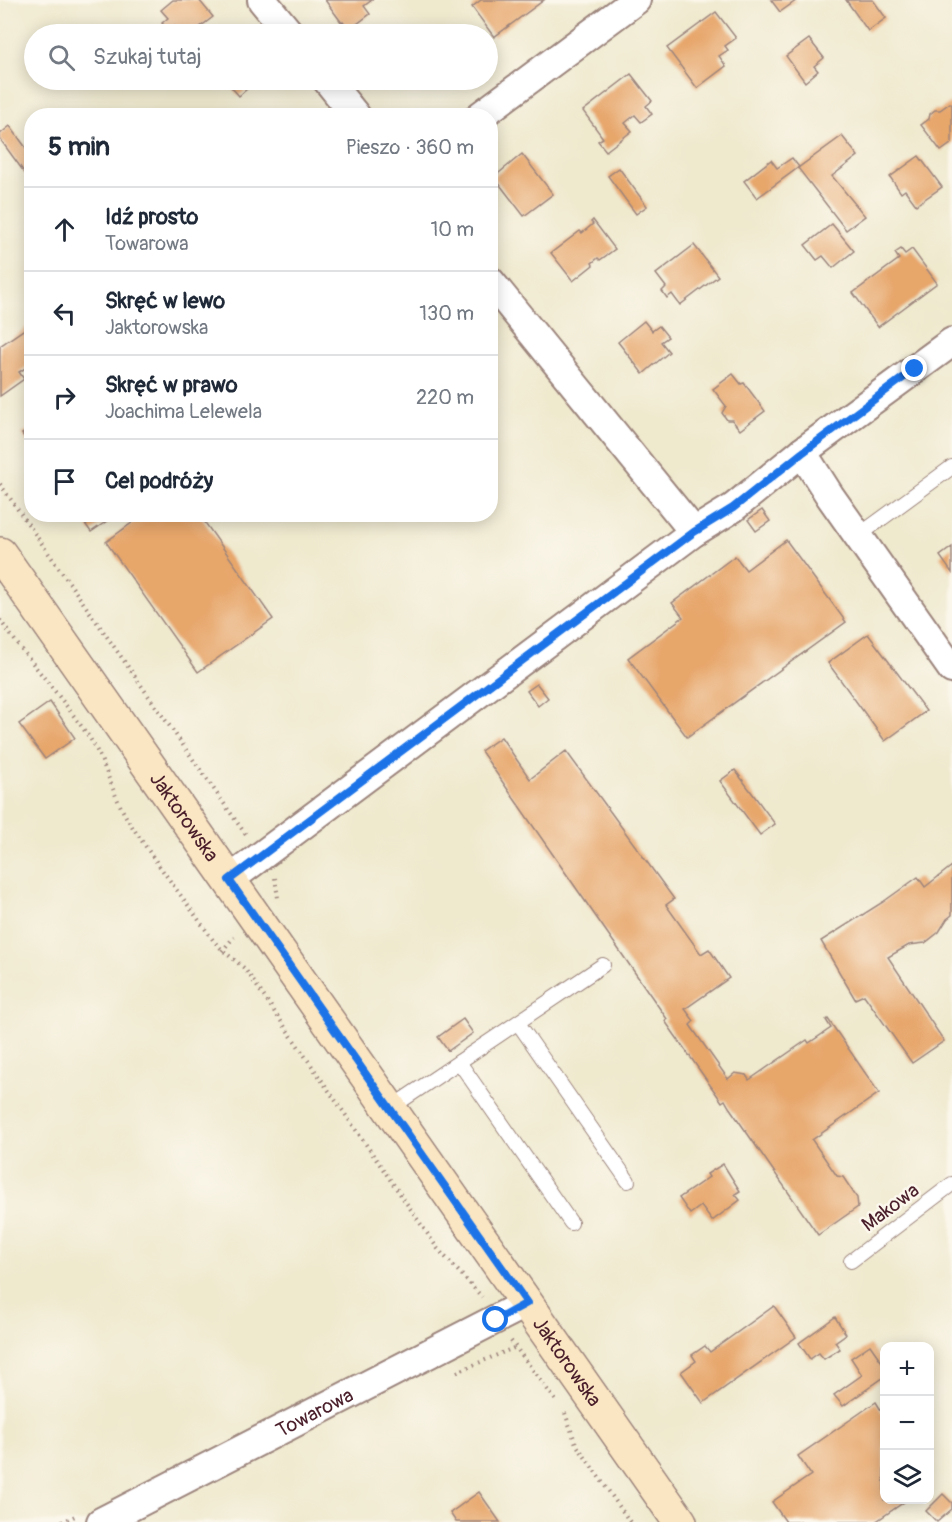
<!DOCTYPE html>
<html lang="pl">
<head>
<meta charset="utf-8">
<style>
	body { margin:0; font-family:Pangolin,sans-serif; background:#f2f2f3; color:#1f2937 }
	.controls { position:absolute; right:18px; bottom:18px; display:grid; overflow:hidden; border-radius:12px; box-shadow:0 3px 15px #0003 }
	.controls button { width:54px; height:54px; display:grid; place-items:center; padding:0; border:0; border-bottom:2px solid #e0e1e3; background:#fff; color:#1f2937; font:30px sans-serif }
	.stop { position:absolute; width:18px; height:18px; margin:-14px; border:4px solid #1a73e8; border-radius:50%; background:#fff }
	.stop.end { background:#1a73e8; border-color:#fff; box-shadow:0 2px 6px #0008 }
	.list { margin:0; padding:0; list-style:none }
	h2 { display:flex; justify-content:space-between; align-items:center; height:78px; margin:0; padding:0 24px; font-size:26px }
	h2 small { font-size:20px; font-weight:400; color:#747a83 }
	.list li { display:grid; grid-template-columns:39px 1fr auto; gap:18px; align-items:center; box-sizing:border-box; height:84px; padding:0 24px; border-top:2px solid #e0e1e3 }
	.list b { display:block; font-size:22px; white-space:nowrap }
	.list p { margin:0; font-size:20px; white-space:nowrap; color:#747a83 }
	.list em { font-size:20px; font-style:normal; color:#747a83 }
	.icon { flex:none; width:33px; height:33px; fill:none; stroke:currentColor; stroke-width:2; stroke-linecap:round; stroke-linejoin:round }
	.map { position:relative; flex:none; width:952px; height:1522px; overflow:hidden }
	.search { position:absolute; background:#fff; box-shadow:0 3px 15px #0003; left:24px; top:24px; width:474px; height:66px; display:flex; align-items:center; gap:15px; box-sizing:border-box; padding:0 21px; border-radius:33px; color:#747a83; font-size:22px }
	.panel { position:absolute; background:#fff; box-shadow:0 3px 15px #0003; left:24px; top:108px; width:474px; height:414px; border-radius:24px }
	.map>svg:first-child { display:block }
	.building { fill:#e7a66b }
	.lines { fill:none; stroke-linecap:round; stroke-linejoin:round }
	.service-casing { stroke:#9c847c; stroke-width:16 }
	.minor-casing { stroke:#9c847c; stroke-width:32 }
	.secondary-casing { stroke:#9c847c; stroke-width:36 }
	.path { stroke:#9c847c; stroke-width:4; stroke-dasharray:1.5 4.5; stroke-linecap:butt }
	.service { stroke:#fff; stroke-width:14 }
	.minor { stroke:#fff; stroke-width:28 }
	.secondary { stroke:#fbe6c3; stroke-width:33 }
	.route { stroke:#1a73e8; stroke-width:8 }
	.labels { text-anchor:middle; stroke-width:5; stroke-linejoin:round; paint-order:stroke }
	.street-label { font-size:20px; fill:#4a1f2b; stroke:#fbf7ec }
</style>
</head>
<body>
<div class="map">
<svg width="952" height="1522" viewBox="0 0 952 1522">
	<rect width="100%" height="100%" fill="#fbf7ec"/>
	<filter id="ink" filterUnits="userSpaceOnUse"><feTurbulence type="fractalNoise" baseFrequency=".0167" numOctaves="2"/><feDisplacementMap in="SourceGraphic" scale="12" xChannelSelector="R" yChannelSelector="G"/><feConvolveMatrix kernelMatrix="1 2 1 2 8 2 1 2 1" color-interpolation-filters="sRGB"/></filter>
	<filter id="wash" filterUnits="userSpaceOnUse"><feTurbulence type="fractalNoise" baseFrequency=".008" numOctaves="4" result="noise"/><feDisplacementMap in="SourceGraphic" scale="24" xChannelSelector="R" yChannelSelector="G"/><feGaussianBlur stdDeviation="1.35" result="paint"/><feColorMatrix in="noise" values="0 0 0 0 0 0 0 0 0 0 0 0 0 0 0 0 0 1.4 0 .05"/><feComposite in="paint" operator="in"/></filter>
	<g filter="url(#wash)">
		<rect width="100%" height="100%" fill="#efe9ce"/>
		<g id="blocks">
			<g class="building">
				<polygon points="173,0 199,0 213,17 191,34 181,34 174,26 168,30 162,23 168,18 161,10"/>
				<polygon points="325,0 372,0 364,6 370,14 349,30 343,22 342,23"/>
				<polygon points="481,0 544,0 494,37 472,7"/>
				<polygon points="771,0 797,0 780,12"/>
				<polygon points="846,0 873,0 886,18 868,31"/>
				<polygon points="716,12 736,38 725,46 728,50 719,56 726,66 697,88 667,48"/>
				<polygon points="809,39 824,58 814,66 818,71 805,82 786,56"/>
				<polygon points="631,74 652,101 646,106 652,114 641,122 635,115 625,123 632,131 606,151 598,141 603,138 583,111"/>
				<polygon points="225,80 257,80 239,96"/>
				<polygon points="415,80 434,80 422,88"/>
				<polygon points="950,103 952,105 952,143 941,151 921,125 929,119 930,114 935,110 940,110"/>
				<polygon points="10,126 32,156 32,183 0,139 0,134"/>
				<polygon points="842,136 858,156 832,176 865,216 846,230 798,168"/>
				<polygon points="522,154 553,194 524,216 494,177"/>
				<polygon points="919,156 942,187 916,205 905,190 901,193 890,177"/>
				<polygon points="792,158 799,167 757,198 744,181 771,160 777,168"/>
				<polygon points="619,168 647,206 636,214 608,176"/>
				<polygon points="593,220 615,249 600,260 598,258 592,263 593,265 573,281 551,253 580,231 582,233 593,224 591,222"/>
				<polygon points="832,224 854,251 833,268 823,256 817,260 805,245"/>
				<polygon points="694,245 718,276 680,305 672,294 667,298 662,291 666,287 656,274"/>
				<polygon points="901,249 905,254 912,249 937,283 878,327 853,293 899,259 895,253"/>
				<polygon points="644,321 652,331 659,326 668,337 661,342 669,352 643,374 618,342"/>
				<polygon points="32,324 32,364 19,372 24,379 0,396 0,346"/>
				<polygon points="733,374 741,384 744,383 765,411 740,430 732,420 727,420 722,413 726,406 713,389"/>
				<polygon points="32,428 32,448 22,434"/>
				<polygon points="762,510 770,521 756,531 748,520"/>
				<polygon points="78,514 117,514 91,532"/>
				<polygon points="144,514 199,514 273,619 198,672 106,542"/>
				<polygon points="786,540 846,622 687,737 628,658 683,617 672,603 735,556 746,570"/>
				<polygon points="952,547 952,573 940,556"/>
				<polygon points="868,634 926,711 885,741 828,663"/>
				<polygon points="537,684 548,698 538,706 527,691"/>
				<polygon points="50,702 75,738 45,759 19,724"/>
				<polygon points="501,737 530,779 566,751 674,899 666,905 701,954 709,949 729,978 685,1009 694,1021 690,1025 728,1079 735,1073 746,1075 749,1080 807,1040 809,1043 831,1028 826,1020 828,1019 879,1093 812,1140 837,1176 843,1177 857,1198 858,1207 818,1235 729,1107 725,1100 722,1102 665,1021 667,1019 481,751"/>
				<polygon points="735,770 775,824 760,835 720,781"/>
				<polygon points="952,866 952,915 947,919 939,932 925,943 909,945 888,957 944,1041 912,1063 864,995 855,999 821,941 883,902 918,877 925,887"/>
				<polygon points="463,1019 473,1033 448,1051 438,1037"/>
				<polygon points="723,1164 740,1191 735,1194 740,1200 712,1221 701,1206 690,1214 679,1198 709,1177 707,1174"/>
				<polygon points="774,1306 796,1337 703,1403 681,1372 696,1361 692,1355 705,1346 710,1352"/>
				<polygon points="835,1317 846,1334 835,1342 840,1349 824,1359 819,1353 810,1359 799,1343"/>
				<polygon points="870,1345 884,1365 884,1377 843,1406 834,1395 862,1375 851,1358"/>
				<polygon points="876,1402 884,1415 884,1500 907,1500 875,1522 786,1522 772,1502 811,1475 798,1456"/>
				<polygon points="479,1492 500,1522 456,1522 450,1513"/>
				<polygon points="943,1494 952,1503 952,1509 937,1522 926,1511"/>
			</g>
		</g>
	</g>
	<g filter="url(#ink)">
		<use href="#blocks" fill-opacity="0" stroke="#9c847c" stroke-width="1.5"/>
		<g class="lines">
			<defs>
				<g id="service">
					<polyline points="858,536 952,467"/>
					<polyline points="518,1023 628,1181"/>
					<polyline points="459,1062 571,1223"/>
					<polyline points="389,1109 603,965"/>
					<polyline points="851,1261 952,1184"/>
				</g>
				<g id="minor">
					<polyline points="262,0 290,34"/>
					<polyline points="327,80 356,116"/>
					<polyline points="480,116 636,0"/>
					<polyline points="490,281 694,532"/>
					<polyline points="802,452 830,496 952,669"/>
					<polyline points="229,880 694,532 733,508 802,452 952,342"/>
					<path id="s1" d="M101,1522L527,1303"/>
				</g>
				<g id="secondary">
					<path id="s2" d="M0,554L680,1522"/>
				</g>
			</defs>
			<use href="#service" class="service-casing"/>
			<use href="#minor" class="minor-casing"/>
			<use href="#secondary" class="secondary-casing"/>
			<g class="path">
				<polyline points="0,484 246,835"/>
				<path d="M0,620C28,660 61,696 89,737C106,763 112,794 128,820C154,861 185,900 213,940C222,951 234,959 245,969L438,1249L482,1297"/>
				<polyline points="275,878 278,898"/>
				<polyline points="222,951 234,937"/>
				<polyline points="511,1341 557,1402"/>
				<polyline points="457,1372 516,1347"/>
				<polyline points="565,1413 576,1444 630,1522"/>
				<polyline points="62,1522 75,1516"/>
			</g>
			<use href="#service" class="service"/>
			<use href="#minor" class="minor"/>
			<use href="#secondary" class="secondary"/>
		</g>
	</g>
	<g class="lines" filter="url(#ink)">
		<polyline class="route" points="496,1320 527,1303 229,880 694,532 733,508 802,453 915,369"/>
	</g>
	<g class="labels">
		<g class="street-label">
			<text dy="7" stroke="none"><textPath href="#s2" startOffset="321">Jaktorowska</textPath></text>
			<text transform="translate(890 1207) rotate(-37)" y="7">Makowa</text>
			<text dy="7" stroke="none"><textPath href="#s2" startOffset="987">Jaktorowska</textPath></text>
			<text dy="7" stroke="none"><textPath href="#s1" startOffset="240">Towarowa</textPath></text>
		</g>
	</g>
</svg>
<div class="controls">
<button>+</button>
<button>−</button>
<button><svg class="icon" aria-label="layers" viewBox="0 0 24 24"><path d="M12 4l9 5-9 5-9-5zM3 14l9 5 9-5"/></svg></button>
</div>
<div class="stop" style="left:496px;top:1320px"></div>
<div class="stop end" style="left:915px;top:369px"></div>
<div class="search"><svg class="icon" aria-label="search" viewBox="0 0 24 24"><circle cx="10" cy="10" r="6"/><path d="M15 15l6 6"/></svg>Szukaj tutaj</div>
<section class="panel">
<h2>5 min<small>Pieszo · 360 m</small></h2>
<ul class="list">
<li><svg class="icon" aria-label="ahead" viewBox="0 0 24 24"><path d="M12 20V5M6 11l6-6 6 6"/></svg><div><b>Idź prosto</b><p>Towarowa</p></div><em>10 m</em></li>
<li><svg class="icon" aria-label="left" viewBox="0 0 24 24"><path d="M17 20v-9H6M10 6l-5 5 5 5"/></svg><div><b>Skręć w lewo</b><p>Jaktorowska</p></div><em>130 m</em></li>
<li><svg class="icon" aria-label="right" viewBox="0 0 24 24"><path d="M7 20v-9h11M14 6l5 5-5 5"/></svg><div><b>Skręć w prawo</b><p>Joachima Lelewela</p></div><em>220 m</em></li>
<li><svg class="icon" aria-label="arrive" viewBox="0 0 24 24"><path d="M6 21V4h12l-3 4 3 4H6"/></svg><div><b>Cel podróży</b></div></li>
</ul>
</section>
</div>
</body>
</html>
